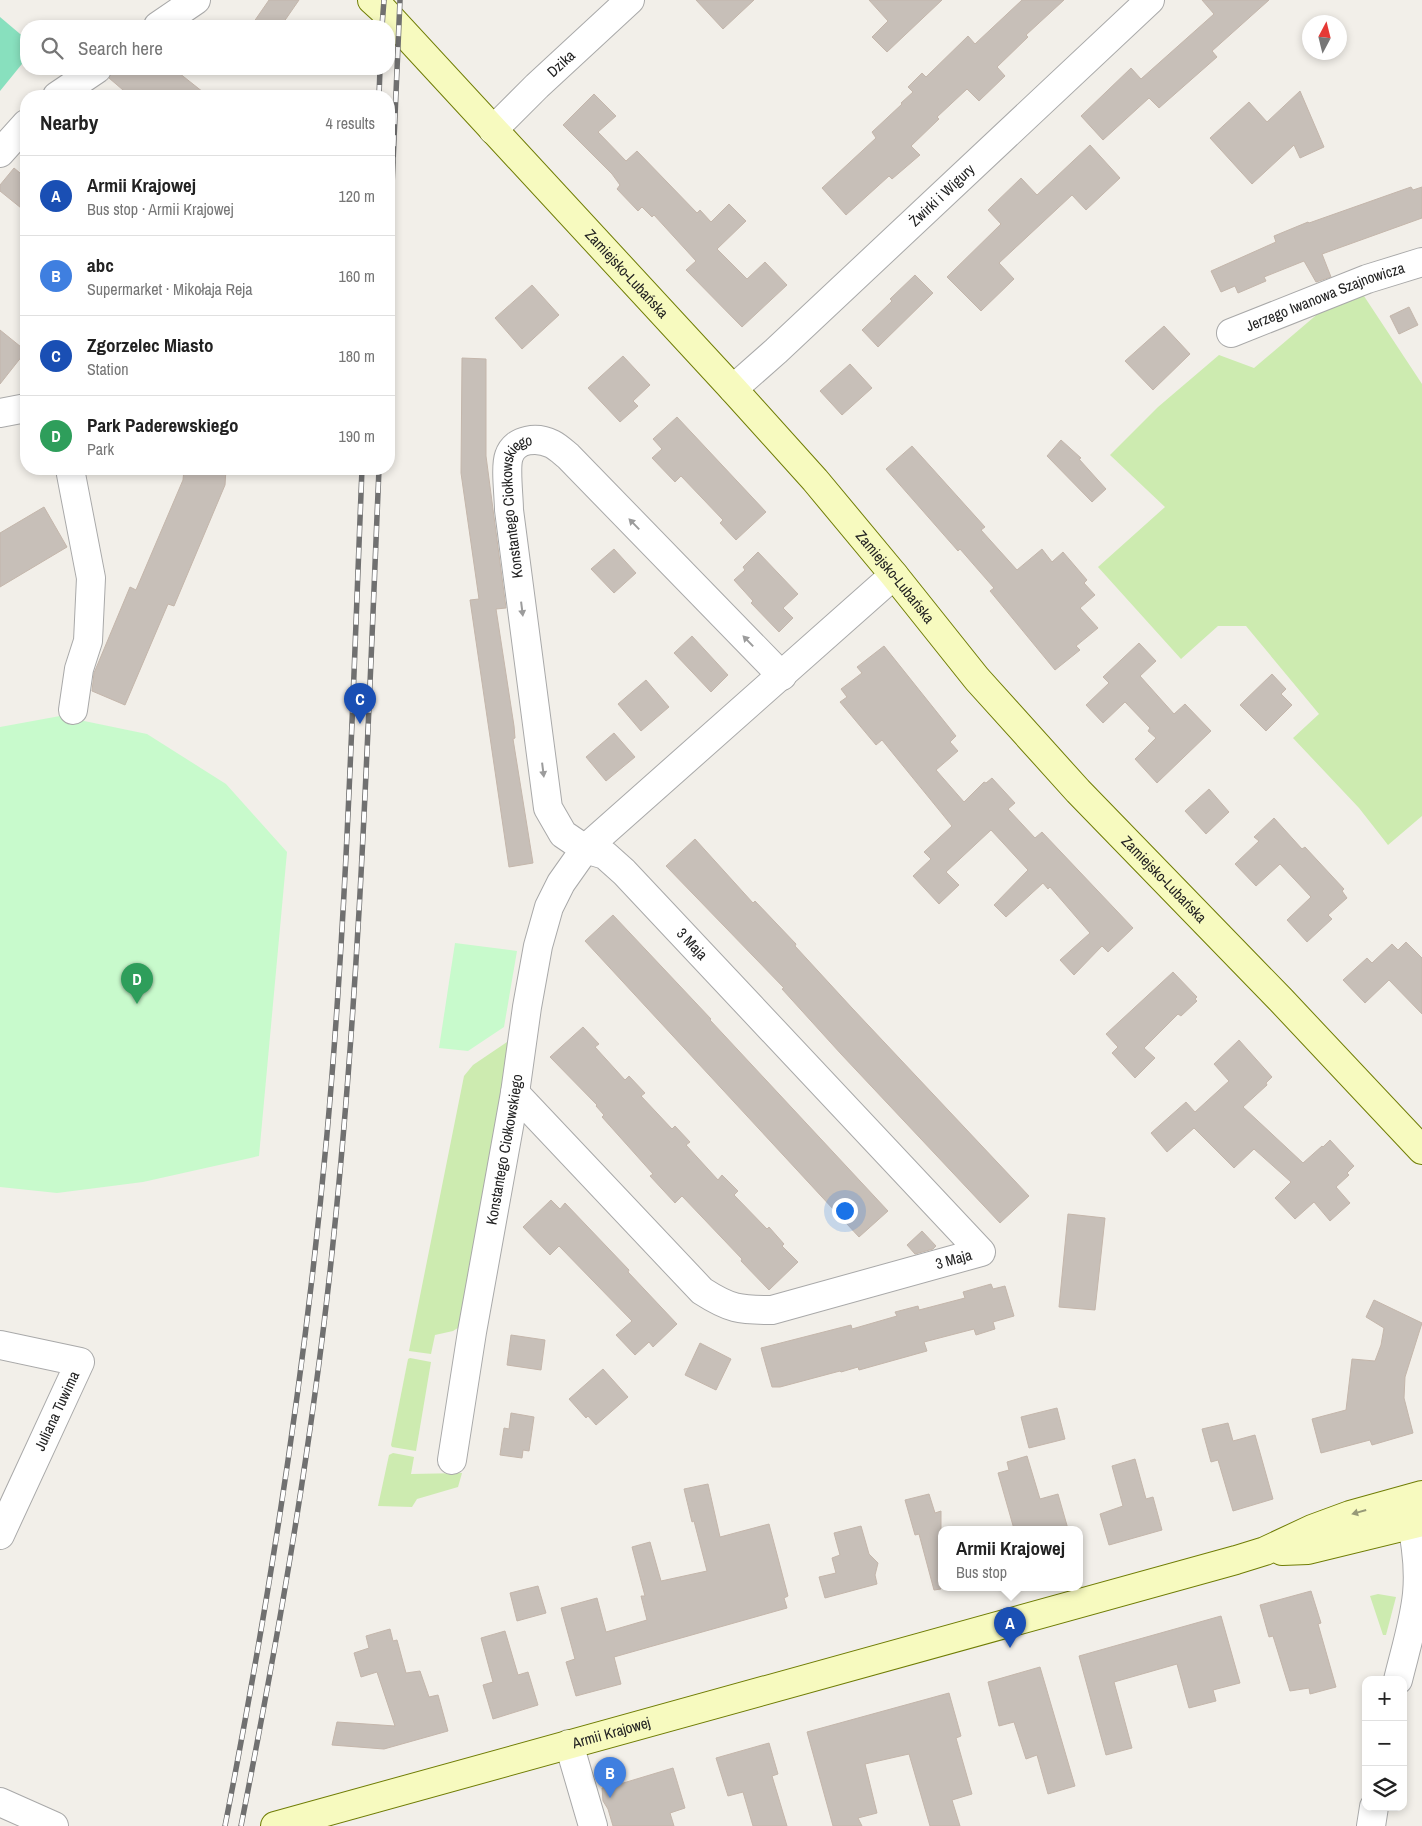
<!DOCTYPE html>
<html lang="en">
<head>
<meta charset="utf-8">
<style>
	body { margin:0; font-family:"Archivo Narrow",sans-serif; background:#f2f2f2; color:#222 }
	.controls { position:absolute; right:15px; bottom:15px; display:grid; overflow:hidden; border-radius:10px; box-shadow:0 2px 8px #0003 }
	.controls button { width:45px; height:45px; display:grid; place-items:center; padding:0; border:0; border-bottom:1px solid #e0e0e0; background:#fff; color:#222; font:25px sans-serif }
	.compass { position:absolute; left:1302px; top:15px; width:45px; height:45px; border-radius:50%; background:#fff; box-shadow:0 2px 8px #0003; rotate:7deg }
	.you { position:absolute; left:844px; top:1210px; width:18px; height:18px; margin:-12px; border:4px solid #fff; border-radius:50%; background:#1a73e8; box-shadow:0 0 0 8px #1a73e833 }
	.badge { display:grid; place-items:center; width:32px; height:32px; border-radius:50%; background:#d40000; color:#fff; font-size:16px; font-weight:700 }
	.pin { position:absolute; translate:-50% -41px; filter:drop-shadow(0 1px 2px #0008) }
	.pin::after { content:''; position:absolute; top:26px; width:18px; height:15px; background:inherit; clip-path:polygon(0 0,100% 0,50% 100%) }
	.popup { position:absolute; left:938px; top:1526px; width:145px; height:65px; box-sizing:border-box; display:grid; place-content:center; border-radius:10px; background:#fff; filter:drop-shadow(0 1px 4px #0005); font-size:16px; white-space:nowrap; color:#767676 }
	.popup b { font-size:19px; color:#222 }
	.popup::after { content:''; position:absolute; left:50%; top:100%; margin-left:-10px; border:10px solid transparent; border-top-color:#fff }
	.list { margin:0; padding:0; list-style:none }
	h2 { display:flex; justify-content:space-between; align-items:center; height:65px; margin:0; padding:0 20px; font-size:21px }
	h2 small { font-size:16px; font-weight:400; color:#767676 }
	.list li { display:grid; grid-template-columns:32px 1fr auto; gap:15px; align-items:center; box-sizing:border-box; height:80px; padding:0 20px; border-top:1px solid #e0e0e0 }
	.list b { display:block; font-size:19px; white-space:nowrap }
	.list p { margin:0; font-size:16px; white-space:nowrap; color:#767676 }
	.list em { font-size:16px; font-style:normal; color:#767676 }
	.icon { flex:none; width:28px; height:28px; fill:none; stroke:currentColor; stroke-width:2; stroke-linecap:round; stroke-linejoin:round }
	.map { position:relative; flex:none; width:1422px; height:1826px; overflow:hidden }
	.search { position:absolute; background:#fff; box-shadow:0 2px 8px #0003; left:20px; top:20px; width:375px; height:55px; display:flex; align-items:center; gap:12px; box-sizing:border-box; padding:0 18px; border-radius:20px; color:#767676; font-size:19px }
	.panel { position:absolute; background:#fff; box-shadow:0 2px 8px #0003; left:20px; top:90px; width:375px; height:385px; border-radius:20px }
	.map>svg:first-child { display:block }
	.grass { fill:#cdebb0 }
	.park { fill:#c8facc }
	.pitch { fill:#88e0be }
	.building { fill:#c7bfb8; stroke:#c4b6ab }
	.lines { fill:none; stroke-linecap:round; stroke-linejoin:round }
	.minor-casing { stroke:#a9a9a9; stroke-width:30 }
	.tertiary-casing { stroke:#a9a9a9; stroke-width:30 }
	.secondary-casing { stroke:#707d05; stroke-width:30 }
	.minor { stroke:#fff; stroke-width:28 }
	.tertiary { stroke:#fff; stroke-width:28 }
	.secondary { stroke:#f7fabf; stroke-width:28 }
	.rail-casing { stroke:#707070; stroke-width:5.5 }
	.rail { stroke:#fff; stroke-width:4; stroke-dasharray:11; stroke-linecap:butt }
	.oneway { fill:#9c9c9c }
	.oneway2 { fill:#979978 }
	.labels { text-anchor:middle; stroke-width:4.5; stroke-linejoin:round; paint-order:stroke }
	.street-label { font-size:15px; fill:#222; stroke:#fff }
</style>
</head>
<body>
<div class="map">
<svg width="1422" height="1826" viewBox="0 0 1422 1826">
	<rect width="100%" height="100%" fill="#f2efe9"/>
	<g class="grass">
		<polygon points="1360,290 1422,384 1422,816 1388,845 1359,808 1293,738 1319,714 1246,626 1218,626 1181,659 1098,567 1165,507 1110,455 1158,407 1219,355 1254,368 1334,300"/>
		<polygon points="510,1040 464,1324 453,1331 435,1335 431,1354 409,1351 464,1076 473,1065"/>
		<polygon points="410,1358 431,1362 416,1451 392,1447 391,1445 408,1359"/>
		<polygon points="393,1453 414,1457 411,1474 462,1473 458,1487 417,1499 412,1507 378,1506 389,1455"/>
		<polygon points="1378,1594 1396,1597 1386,1635 1383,1635 1370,1596"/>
	</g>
	<g class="park">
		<polygon points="60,716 147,734 226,784 287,852 259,1156 143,1182 57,1193 0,1187 0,727"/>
		<polygon points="455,943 517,951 504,1027 468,1051 439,1048"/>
	</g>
	<polygon class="pitch" points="0,17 26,39 26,59 0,91"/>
	<g class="building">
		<polygon points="269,0 299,0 281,26 251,26"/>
		<polygon points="696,0 754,0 723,29"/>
		<polygon points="869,0 942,0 887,52 872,37 888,21"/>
		<polygon points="1022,0 1064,0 1026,35 1028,37 997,67 1005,76 979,101 967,89 937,117 939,119 911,146 920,155 892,179 889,176 846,215 822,188 876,138 872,132 902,104 901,103 913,92 908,87 922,73 926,77 968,36 975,44"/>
		<polygon points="1202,0 1269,0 1212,51 1217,57 1159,108 1149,98 1103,140 1081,116 1131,68 1141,79 1214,14"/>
		<polygon points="112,69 174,69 208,96 130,96 109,78"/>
		<polygon points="1300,91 1324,147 1300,158 1294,145 1252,184 1210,138 1249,102 1267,122"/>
		<polygon points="594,94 616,116 598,132 626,161 637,151 697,213 700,210 711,222 729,204 746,221 717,249 747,279 765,262 787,285 742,327 686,270 696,261 654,215 652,217 642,207 638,211 617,189 620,185 612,174 563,125"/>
		<polygon points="1090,145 1120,178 1086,210 1072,195 999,263 1014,279 981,311 947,277 1001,224 988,210 1021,178 1037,195"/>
		<polygon points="14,168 26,178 26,212 0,191 0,185"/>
		<polygon points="1411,187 1413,190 1422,187 1422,218 1322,254 1331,277 1316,282 1304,261 1264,277 1266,281 1238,293 1235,286 1221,292 1211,271 1276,242 1274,236 1308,222 1309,223"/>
		<polygon points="915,275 933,293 878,347 862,330 892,301 890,299"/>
		<polygon points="532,285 559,315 522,349 495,318"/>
		<polygon points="1409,307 1418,325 1399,334 1390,316"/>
		<polygon points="1164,326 1190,354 1153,390 1125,361"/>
		<polygon points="0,330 26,351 0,384"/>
		<polygon points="623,356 650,385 633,401 638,406 620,422 588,388"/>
		<polygon points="462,358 486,359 486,456 506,608 496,609 514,726 515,738 513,739 533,863 509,867 470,600 479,599 461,473"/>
		<polygon points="850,364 872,388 842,415 820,391"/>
		<polygon points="677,417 766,512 736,540 720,523 723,520 681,476 675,482 652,458 662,449 653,439"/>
		<polygon points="1061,440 1081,458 1079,459 1106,489 1092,502 1047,456"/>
		<polygon points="912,446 985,527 981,530 1017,570 1042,549 1052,562 1063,552 1087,580 1084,583 1095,595 1080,608 1098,628 1076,646 1080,650 1055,670 990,591 994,588 960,549 958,551 886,469"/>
		<polygon points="184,469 226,469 225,485 174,606 168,604 125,705 92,691 94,673 130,587 136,590 183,480"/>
		<polygon points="44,507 67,547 0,587 0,533"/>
		<polygon points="614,549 636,573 614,593 591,569"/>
		<polygon points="758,552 798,594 783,608 793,618 779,632 751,603 753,601 734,580 745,570 743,567"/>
		<polygon points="692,636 728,675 711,692 674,653"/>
		<polygon points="1139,643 1156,661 1140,676 1174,714 1185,704 1211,731 1157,783 1135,759 1156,738 1148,731 1150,728 1125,702 1103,723 1086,705 1109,683 1103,677"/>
		<polygon points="884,646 956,736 950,742 958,751 936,770 964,802 984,782 986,783 992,778 1015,803 1008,809 1035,838 1042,832 1133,928 1108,952 1102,946 1074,975 1060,960 1090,933 1050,887 1048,889 1043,883 1006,917 994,905 1028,870 991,830 946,872 959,885 939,904 913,876 931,859 924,852 952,826 882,740 876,745 840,702 847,697 841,689 862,673 857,667"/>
		<polygon points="1272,674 1286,689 1281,694 1292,705 1266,731 1240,705"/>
		<polygon points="646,680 669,707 641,731 618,704"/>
		<polygon points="614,733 635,757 606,781 586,757"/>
		<polygon points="1209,789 1229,812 1206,834 1185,811"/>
		<polygon points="1274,818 1302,849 1305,847 1344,889 1342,891 1347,898 1328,915 1332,919 1307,942 1287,920 1311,897 1280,864 1256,886 1235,864 1259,841 1254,837"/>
		<polygon points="695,839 753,903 755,901 796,944 795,946 852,1008 1029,1196 1000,1223 841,1054 782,989 784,988 666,866"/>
		<polygon points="613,915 711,1019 710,1020 888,1211 859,1237 585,941"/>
		<polygon points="1406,942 1422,958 1422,1014 1389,980 1365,1003 1343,980 1367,958 1372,963 1392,944 1398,950"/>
		<polygon points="1173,972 1197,997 1195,999 1197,1001 1181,1016 1178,1014 1144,1048 1155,1058 1135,1078 1112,1053 1118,1047 1106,1034"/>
		<polygon points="583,1027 599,1044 595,1047 625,1080 629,1076 645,1093 641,1096 672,1129 675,1126 690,1142 686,1145 718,1180 722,1175 738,1191 734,1195 767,1229 769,1227 784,1244 782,1246 798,1262 769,1290 741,1261 742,1259 682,1196 675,1203 650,1176 653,1174 602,1117 604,1115 596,1106 597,1105 550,1057"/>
		<polygon points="1239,1040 1272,1077 1266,1083 1267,1085 1243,1107 1303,1163 1322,1146 1323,1147 1330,1140 1354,1166 1347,1173 1349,1175 1336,1187 1350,1203 1330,1221 1314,1202 1295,1219 1275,1198 1291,1182 1254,1149 1234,1168 1194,1128 1167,1152 1151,1133 1186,1102 1195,1112 1229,1081 1214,1064"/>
		<polygon points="551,1200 560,1209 565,1203 629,1270 628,1272 677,1324 653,1347 649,1342 635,1355 616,1335 632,1321 559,1246 550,1255 523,1227"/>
		<polygon points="1068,1214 1105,1218 1095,1310 1059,1307"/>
		<polygon points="922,1231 936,1246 933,1249 915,1254 907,1245"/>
		<polygon points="991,1284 993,1289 1005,1286 1014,1316 993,1322 995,1329 976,1335 974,1329 924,1342 927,1351 859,1370 858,1367 841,1372 840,1371 780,1387 772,1387 761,1348 851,1325 852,1329 897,1316 895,1312 918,1306 919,1310 965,1298 963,1292"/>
		<polygon points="1374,1300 1422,1323 1405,1377 1404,1398 1413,1433 1372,1445 1370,1440 1321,1453 1312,1419 1346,1410 1352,1359 1375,1361 1381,1345 1384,1328 1366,1317"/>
		<polygon points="511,1335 545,1340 541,1370 507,1365"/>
		<polygon points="700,1343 731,1359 716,1390 685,1375"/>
		<polygon points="603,1369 628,1397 596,1425 588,1416 586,1418 569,1399"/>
		<polygon points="1057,1408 1065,1439 1029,1448 1021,1417"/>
		<polygon points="511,1413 534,1417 529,1451 523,1450 522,1458 500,1455 504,1428 509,1429"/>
		<polygon points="1228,1423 1233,1441 1255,1435 1273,1499 1233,1511 1218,1460 1211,1462 1202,1429"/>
		<polygon points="1027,1456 1040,1499 1058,1494 1068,1529 1014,1529 998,1473 1009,1470 1007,1462"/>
		<polygon points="1135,1459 1146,1499 1153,1497 1162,1530 1109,1545 1100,1514 1123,1506 1112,1466"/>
		<polygon points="708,1484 720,1537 769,1524 788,1596 784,1598 787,1608 614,1657 621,1684 576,1696 566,1662 575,1659 561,1608 597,1598 606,1632 647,1620 641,1596 645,1596 632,1547 650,1542 661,1581 707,1571 694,1521 692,1522 684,1489"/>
		<polygon points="929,1494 935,1513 941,1511 941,1589 934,1590 919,1534 915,1535 905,1500"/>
		<polygon points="861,1526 869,1554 878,1563 875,1575 877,1584 825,1598 819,1577 836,1573 832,1558 840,1555 834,1533"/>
		<polygon points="538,1586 546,1613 517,1621 510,1593"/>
		<polygon points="1311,1591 1321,1623 1318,1624 1336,1687 1310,1694 1309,1688 1290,1691 1273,1636 1269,1637 1260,1605"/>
		<polygon points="1221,1616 1240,1683 1213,1690 1216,1701 1189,1708 1177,1664 1114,1682 1132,1748 1106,1755 1079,1656"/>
		<polygon points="390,1629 393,1641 397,1640 406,1673 420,1671 429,1697 438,1695 448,1731 384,1749 332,1745 337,1722 395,1726 377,1672 361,1677 354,1653 369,1648 366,1636"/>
		<polygon points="505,1631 518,1675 528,1672 538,1705 493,1719 483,1685 493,1682 481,1638"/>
		<polygon points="1040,1667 1075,1786 1048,1794 1037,1755 1026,1759 1014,1722 999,1726 988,1682"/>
		<polygon points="949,1693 961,1736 956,1738 972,1794 952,1800 960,1826 930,1826 909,1754 865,1764 877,1813 858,1818 862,1826 833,1826 807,1732"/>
		<polygon points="769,1743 778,1774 772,1776 787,1826 753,1826 743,1792 728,1796 716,1758"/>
		<polygon points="673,1768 685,1808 670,1813 674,1826 613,1826 608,1809 603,1801 602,1788 620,1784"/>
	</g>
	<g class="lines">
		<defs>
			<g id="minor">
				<polyline points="158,26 196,0"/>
				<polyline points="57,96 97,69"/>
				<path id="s1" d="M493,130L537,86L630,0"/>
				<polyline points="0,153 26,124"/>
				<path id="s2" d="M1231,333L1367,279L1422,262"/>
				<path id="s3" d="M733,389L776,351L1150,0"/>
				<polyline points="0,413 26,408"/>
				<polyline points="70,469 91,578 88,641 79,669 73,710"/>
				<path id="s4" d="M515,1093L702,1291C730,1309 739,1310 772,1310L981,1252L624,872L605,855L585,849L563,834L548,808L509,510C509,497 505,467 509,456C515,438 538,437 552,444C558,447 563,452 568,456L782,676"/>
				<polyline points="0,1345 80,1362 0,1535"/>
				<path id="s5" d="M452,1460L472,1332L515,1093L527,1007L538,946L549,907L561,883L585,849L894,575"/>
				<path d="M1398,1680C1405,1651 1414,1623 1417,1594C1420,1563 1414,1532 1407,1502"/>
				<polyline points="569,1744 593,1826"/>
				<polyline points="1371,1826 1374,1807"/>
			</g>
			<polyline id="tertiary" points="0,1802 54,1826"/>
			<g id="secondary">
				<path id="s6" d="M372,0L383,10L733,389L815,480L894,575L977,679L1078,791L1281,1000L1422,1150"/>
				<polyline points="1282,1551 1308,1550 1422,1522"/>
				<path id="s7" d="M275,1826L1236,1560L1265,1551L1312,1529L1350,1515L1422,1495"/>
			</g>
		</defs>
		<use href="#minor" class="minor-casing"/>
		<use href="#tertiary" class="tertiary-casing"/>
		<use href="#secondary" class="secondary-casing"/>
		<use href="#minor" class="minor"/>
		<use href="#tertiary" class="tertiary"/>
		<use href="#secondary" class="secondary"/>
		<defs>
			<g id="rail">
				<polyline points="382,26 384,0"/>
				<polyline points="379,96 380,69"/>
				<polyline points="389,256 400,0"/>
				<path d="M225,1826C270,1597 306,1366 327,1134C347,913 353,690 362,469"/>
				<path d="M241,1826C279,1633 313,1439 333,1243C360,986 368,727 379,469"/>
			</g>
		</defs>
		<use href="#rail" class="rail-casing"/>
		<use href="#rail" class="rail"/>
	</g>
	<defs><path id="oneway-solid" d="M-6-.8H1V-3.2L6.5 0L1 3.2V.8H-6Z" transform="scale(1.25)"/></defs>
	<g class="oneway">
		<use href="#oneway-solid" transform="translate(634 524) rotate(-134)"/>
		<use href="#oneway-solid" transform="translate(522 609) rotate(83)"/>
		<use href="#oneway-solid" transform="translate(748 641) rotate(-134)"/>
		<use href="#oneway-solid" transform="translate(543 770) rotate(83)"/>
	</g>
	<use class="oneway2" href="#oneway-solid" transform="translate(1359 1512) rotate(164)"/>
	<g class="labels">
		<g class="street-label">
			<text dy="5" stroke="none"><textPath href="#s1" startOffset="95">Dzika</textPath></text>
			<text dy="5" stroke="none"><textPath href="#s3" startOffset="285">Żwirki i Wigury</textPath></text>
			<text dy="5" stroke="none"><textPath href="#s6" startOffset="374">Zamiejsko-Lubańska</textPath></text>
			<text dy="5" stroke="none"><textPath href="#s2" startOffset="101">Jerzego Iwanowa Szajnowicza</textPath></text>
			<text dy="5" stroke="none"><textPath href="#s4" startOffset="1496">Konstantego Ciołkowskiego</textPath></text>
			<text dy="5" stroke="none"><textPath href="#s6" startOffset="779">Zamiejsko-Lubańska</textPath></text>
			<text dy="5" stroke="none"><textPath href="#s6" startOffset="1184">Zamiejsko-Lubańska</textPath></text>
			<text transform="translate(692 944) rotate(47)" y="5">3 Maja</text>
			<text dy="5" stroke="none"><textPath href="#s5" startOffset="315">Konstantego Ciołkowskiego</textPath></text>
			<text dy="5" stroke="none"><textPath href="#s4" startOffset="535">3 Maja</textPath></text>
			<text transform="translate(57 1411) rotate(-65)" y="5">Juliana Tuwima</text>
			<text dy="5" stroke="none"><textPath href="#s7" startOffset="349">Armii Krajowej</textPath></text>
		</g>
	</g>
</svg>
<div class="controls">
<button>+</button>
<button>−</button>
<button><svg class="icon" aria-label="layers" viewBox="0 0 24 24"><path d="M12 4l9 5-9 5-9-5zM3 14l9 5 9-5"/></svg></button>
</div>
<svg class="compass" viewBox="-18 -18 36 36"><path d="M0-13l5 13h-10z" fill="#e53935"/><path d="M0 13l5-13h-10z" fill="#767676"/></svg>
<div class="you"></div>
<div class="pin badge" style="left:1010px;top:1648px;background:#1a4fb4">A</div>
<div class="popup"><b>Armii Krajowej</b>Bus stop</div>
<div class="pin badge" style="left:610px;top:1798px;background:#3f7fe0">B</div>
<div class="pin badge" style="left:360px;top:724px;background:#1a4fb4">C</div>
<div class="pin badge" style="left:137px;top:1004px;background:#2e9e5b">D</div>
<div class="search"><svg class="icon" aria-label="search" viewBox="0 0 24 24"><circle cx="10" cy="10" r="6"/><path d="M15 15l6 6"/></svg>Search here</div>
<section class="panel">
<h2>Nearby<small>4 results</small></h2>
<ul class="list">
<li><span class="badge" style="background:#1a4fb4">A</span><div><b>Armii Krajowej</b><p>Bus stop · Armii Krajowej</p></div><em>120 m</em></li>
<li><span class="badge" style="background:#3f7fe0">B</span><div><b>abc</b><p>Supermarket · Mikołaja Reja</p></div><em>160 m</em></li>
<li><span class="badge" style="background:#1a4fb4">C</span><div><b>Zgorzelec Miasto</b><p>Station</p></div><em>180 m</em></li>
<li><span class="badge" style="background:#2e9e5b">D</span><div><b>Park Paderewskiego</b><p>Park</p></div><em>190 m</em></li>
</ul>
</section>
</div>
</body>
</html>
